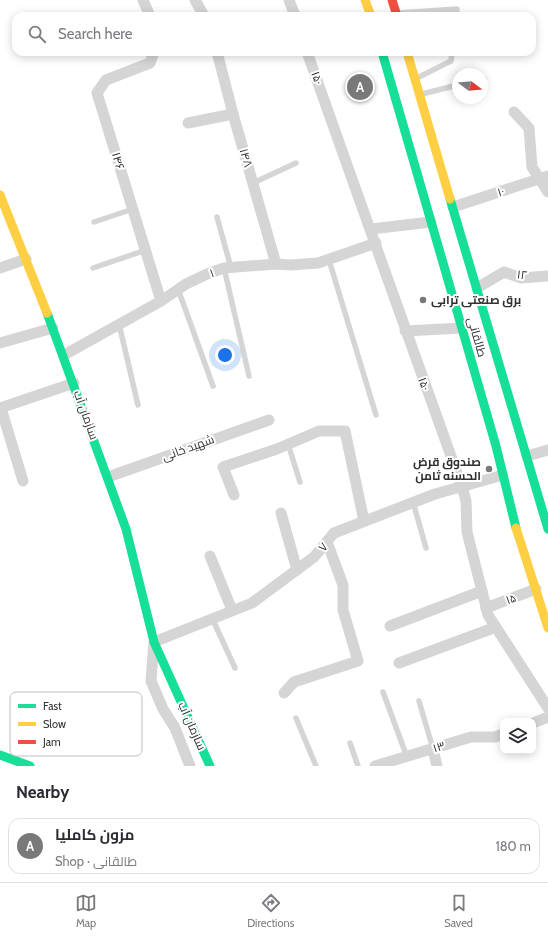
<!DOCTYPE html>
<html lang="en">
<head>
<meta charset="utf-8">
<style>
	body { margin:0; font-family:Cabin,Cairo,sans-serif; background:#f2f2f3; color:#2b2b33 }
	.controls { position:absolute; right:12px; bottom:12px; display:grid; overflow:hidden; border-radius:8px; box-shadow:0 2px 10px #0003 }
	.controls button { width:36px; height:36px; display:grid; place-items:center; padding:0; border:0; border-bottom:1px solid #e1e1e2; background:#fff; color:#2b2b33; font:20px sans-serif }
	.compass { position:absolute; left:452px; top:68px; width:36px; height:36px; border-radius:50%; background:#fff; box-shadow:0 2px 10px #0003; rotate:106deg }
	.you { position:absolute; left:225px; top:355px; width:14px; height:14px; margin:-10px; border:3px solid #fff; border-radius:50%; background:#1a73e8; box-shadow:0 0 0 6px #1a73e833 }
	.badge { display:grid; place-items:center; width:26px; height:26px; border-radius:50%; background:#797979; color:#fff; font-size:13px; font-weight:700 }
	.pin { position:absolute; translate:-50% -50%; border:2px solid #fff; box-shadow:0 1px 4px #0006 }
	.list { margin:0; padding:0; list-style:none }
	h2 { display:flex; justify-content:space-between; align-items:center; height:52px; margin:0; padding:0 16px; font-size:17px }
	h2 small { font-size:13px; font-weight:400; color:#7c7c81 }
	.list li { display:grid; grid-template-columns:26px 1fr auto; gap:12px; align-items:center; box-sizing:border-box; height:56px; margin:0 8px 8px; padding:0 8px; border:1px solid #e1e1e2; border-radius:12px }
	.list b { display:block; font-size:15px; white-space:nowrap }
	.list p { margin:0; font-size:13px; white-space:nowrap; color:#7c7c81 }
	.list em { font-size:13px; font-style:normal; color:#7c7c81 }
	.icon { flex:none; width:22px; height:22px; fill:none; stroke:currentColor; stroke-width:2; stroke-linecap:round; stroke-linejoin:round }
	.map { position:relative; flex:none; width:548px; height:766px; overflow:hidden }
	.search { position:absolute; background:#fff; box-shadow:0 2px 10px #0003; left:12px; right:12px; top:12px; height:44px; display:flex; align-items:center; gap:10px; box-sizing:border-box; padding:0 14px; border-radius:12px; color:#7c7c81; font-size:15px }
	.sheet { height:116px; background:#fff }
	nav { display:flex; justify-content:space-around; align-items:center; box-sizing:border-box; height:56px; border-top:1px solid #e1e1e2; background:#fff; font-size:11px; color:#7c7c81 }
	nav a { display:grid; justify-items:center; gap:2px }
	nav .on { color:#797979 }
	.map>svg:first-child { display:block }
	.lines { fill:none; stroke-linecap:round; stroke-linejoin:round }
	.lane { stroke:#d5d5d5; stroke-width:5.5 }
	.street { stroke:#d5d5d5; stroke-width:11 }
	.fast { stroke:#16e098; stroke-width:9 }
	.slow { stroke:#ffcf43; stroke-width:9 }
	.jam { stroke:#f24e42; stroke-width:9 }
	.poi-dot { fill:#797979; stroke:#fff; stroke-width:1.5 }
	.labels { text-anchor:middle; stroke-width:4; stroke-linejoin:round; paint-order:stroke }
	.street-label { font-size:12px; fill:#313131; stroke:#fff }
	.poi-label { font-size:12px; font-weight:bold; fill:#313131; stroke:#fff; text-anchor:start }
	.key { fill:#fff; stroke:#c1c1c1; stroke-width:1 }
	.key-label { font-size:11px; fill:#313131 }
</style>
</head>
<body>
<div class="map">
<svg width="548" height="766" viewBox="0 0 548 766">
	<rect width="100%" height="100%" fill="#fff"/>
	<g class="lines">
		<g class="lane">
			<polyline points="398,13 457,9 456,16"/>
			<polyline points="417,78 451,61 452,52"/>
			<polyline points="482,79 484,79"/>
			<polyline points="422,94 458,85"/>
			<polyline points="253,183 296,163"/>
			<polyline points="217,217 231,268"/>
			<polyline points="94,222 133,209"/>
			<polyline points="329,260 376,415"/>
			<polyline points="93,268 146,250"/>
			<polyline points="224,268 249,376"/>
			<polyline points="178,289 213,386"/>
			<polyline points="119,324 138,405"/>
			<polyline points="288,444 300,482"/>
			<polyline points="413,502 426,548"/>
			<polyline points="212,618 235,668"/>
			<polyline points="383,692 407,757"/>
			<polyline points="419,701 433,749"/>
			<polyline points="296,718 316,766"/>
			<polyline points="350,743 358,766"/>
		</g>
		<g class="street">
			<polyline points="143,0 150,16"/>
			<polyline points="195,0 204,16"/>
			<polyline points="289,0 295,16"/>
			<polyline points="154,52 150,63 106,80 97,93 161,301"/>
			<polyline points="217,52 233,114 276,264"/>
			<path d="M307,52C359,197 409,342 462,487L466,501L467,532L488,615L548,708"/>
			<polyline points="514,112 529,128 532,167 548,192"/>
			<polyline points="188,123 233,114"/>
			<polyline points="453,207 548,176"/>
			<polyline points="371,229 431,222"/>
			<polyline points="0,268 26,259"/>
			<polyline points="477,288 504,272 521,278 548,276"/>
			<polyline points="405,331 462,328"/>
			<polyline points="0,343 53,328"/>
			<polyline points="64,355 161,301 186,284 207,274 224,268 276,264 291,265 318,263 376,243"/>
			<polyline points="0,408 74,383"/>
			<polyline points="1,408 23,481"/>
			<polyline points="527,456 548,450"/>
			<polyline points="108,477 269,420"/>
			<polyline points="234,495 223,467 277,449 319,431 345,431 364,521"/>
			<polyline points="281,513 297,570"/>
			<polyline points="210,556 232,610"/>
			<polyline points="486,608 536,589"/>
			<polyline points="390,626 482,591"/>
			<polyline points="399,663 496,627"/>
			<polyline points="284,693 294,682 358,661 343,610 343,585 327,542"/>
			<polyline points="533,723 548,717"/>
			<polyline points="433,749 437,766"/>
			<polyline points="190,766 175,728 163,709 151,681 154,642 252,603 314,557 334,533 435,494 503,475"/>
			<polyline points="375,766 471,737 495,737 503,734"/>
		</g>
		<g class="fast">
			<polyline points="382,52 496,446 516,528"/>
			<polyline points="450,199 548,529"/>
			<polyline points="47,313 126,529 154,642 210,766"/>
			<polyline points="0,755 30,766"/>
		</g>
		<g class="slow">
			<polyline points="365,0 371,16"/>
			<polyline points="407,52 450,199"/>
			<polyline points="0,195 47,313"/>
			<polyline points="516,528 548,628"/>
		</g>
		<polyline class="jam" points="392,0 397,16"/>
	</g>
	<g class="poi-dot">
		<circle cx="423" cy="300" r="4"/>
		<circle cx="489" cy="469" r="4"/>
	</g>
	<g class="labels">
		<g class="street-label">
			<text transform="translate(317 78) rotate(70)" y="4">۱۵۰</text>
			<text transform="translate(246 158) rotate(74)" y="4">۱۴۸</text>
			<text transform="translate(118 161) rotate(73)" y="4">۱۴۶</text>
			<text transform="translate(501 192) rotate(-18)" y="4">۱۰</text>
			<text transform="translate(212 273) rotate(-20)" y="4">۱</text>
			<text transform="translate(522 275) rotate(7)" y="4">۱۲</text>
			<text transform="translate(477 337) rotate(74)" y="4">طالقانی</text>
			<text transform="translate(424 384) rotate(70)" y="4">۱۵۰</text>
			<text transform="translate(86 415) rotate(70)" y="4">سازمان آب</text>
			<text transform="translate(188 448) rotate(-20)" y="4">شهید خانی</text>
			<text transform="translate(323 547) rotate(-50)" y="4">۷</text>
			<text transform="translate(511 599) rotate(-21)" y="4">۱۵</text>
			<text transform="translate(192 726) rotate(66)" y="4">سازمان آب</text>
			<text transform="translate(439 747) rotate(-18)" y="4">۱۳</text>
		</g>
		<g class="poi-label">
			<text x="431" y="304">برق صنعتی ترابی</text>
			<text x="481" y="466" text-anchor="end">صندوق قرض<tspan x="481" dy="14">الحسنه ثامن</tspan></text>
		</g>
	</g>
	<rect x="10" y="692" width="132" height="64" rx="6" class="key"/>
	<rect x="18" y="704" width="18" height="4" fill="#16e098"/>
	<rect x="18" y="722" width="18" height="4" fill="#ffcf43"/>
	<rect x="18" y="740" width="18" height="4" fill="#f24e42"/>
	<g class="key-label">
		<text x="43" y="710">Fast</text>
		<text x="43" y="728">Slow</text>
		<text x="43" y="746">Jam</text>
	</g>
</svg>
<div class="controls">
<button><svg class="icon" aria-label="layers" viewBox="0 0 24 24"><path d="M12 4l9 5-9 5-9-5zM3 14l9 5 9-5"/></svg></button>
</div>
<svg class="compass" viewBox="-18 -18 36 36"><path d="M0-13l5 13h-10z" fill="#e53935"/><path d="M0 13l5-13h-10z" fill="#7c7c81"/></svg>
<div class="you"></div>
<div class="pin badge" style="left:360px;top:87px">A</div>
<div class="search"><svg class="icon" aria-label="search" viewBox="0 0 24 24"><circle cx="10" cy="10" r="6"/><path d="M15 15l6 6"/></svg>Search here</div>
</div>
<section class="sheet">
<h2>Nearby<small></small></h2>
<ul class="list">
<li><span class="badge">A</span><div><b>مزون کاملیا</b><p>Shop · طالقانی</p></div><em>180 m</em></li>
</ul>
</section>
<nav>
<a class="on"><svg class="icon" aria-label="map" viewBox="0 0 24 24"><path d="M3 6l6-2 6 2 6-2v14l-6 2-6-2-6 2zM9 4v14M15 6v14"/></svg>Map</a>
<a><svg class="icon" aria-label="directions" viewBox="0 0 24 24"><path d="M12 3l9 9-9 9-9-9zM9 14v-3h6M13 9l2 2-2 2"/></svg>Directions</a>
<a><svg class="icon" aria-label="saved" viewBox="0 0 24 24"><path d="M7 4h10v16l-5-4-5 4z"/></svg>Saved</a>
</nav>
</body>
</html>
